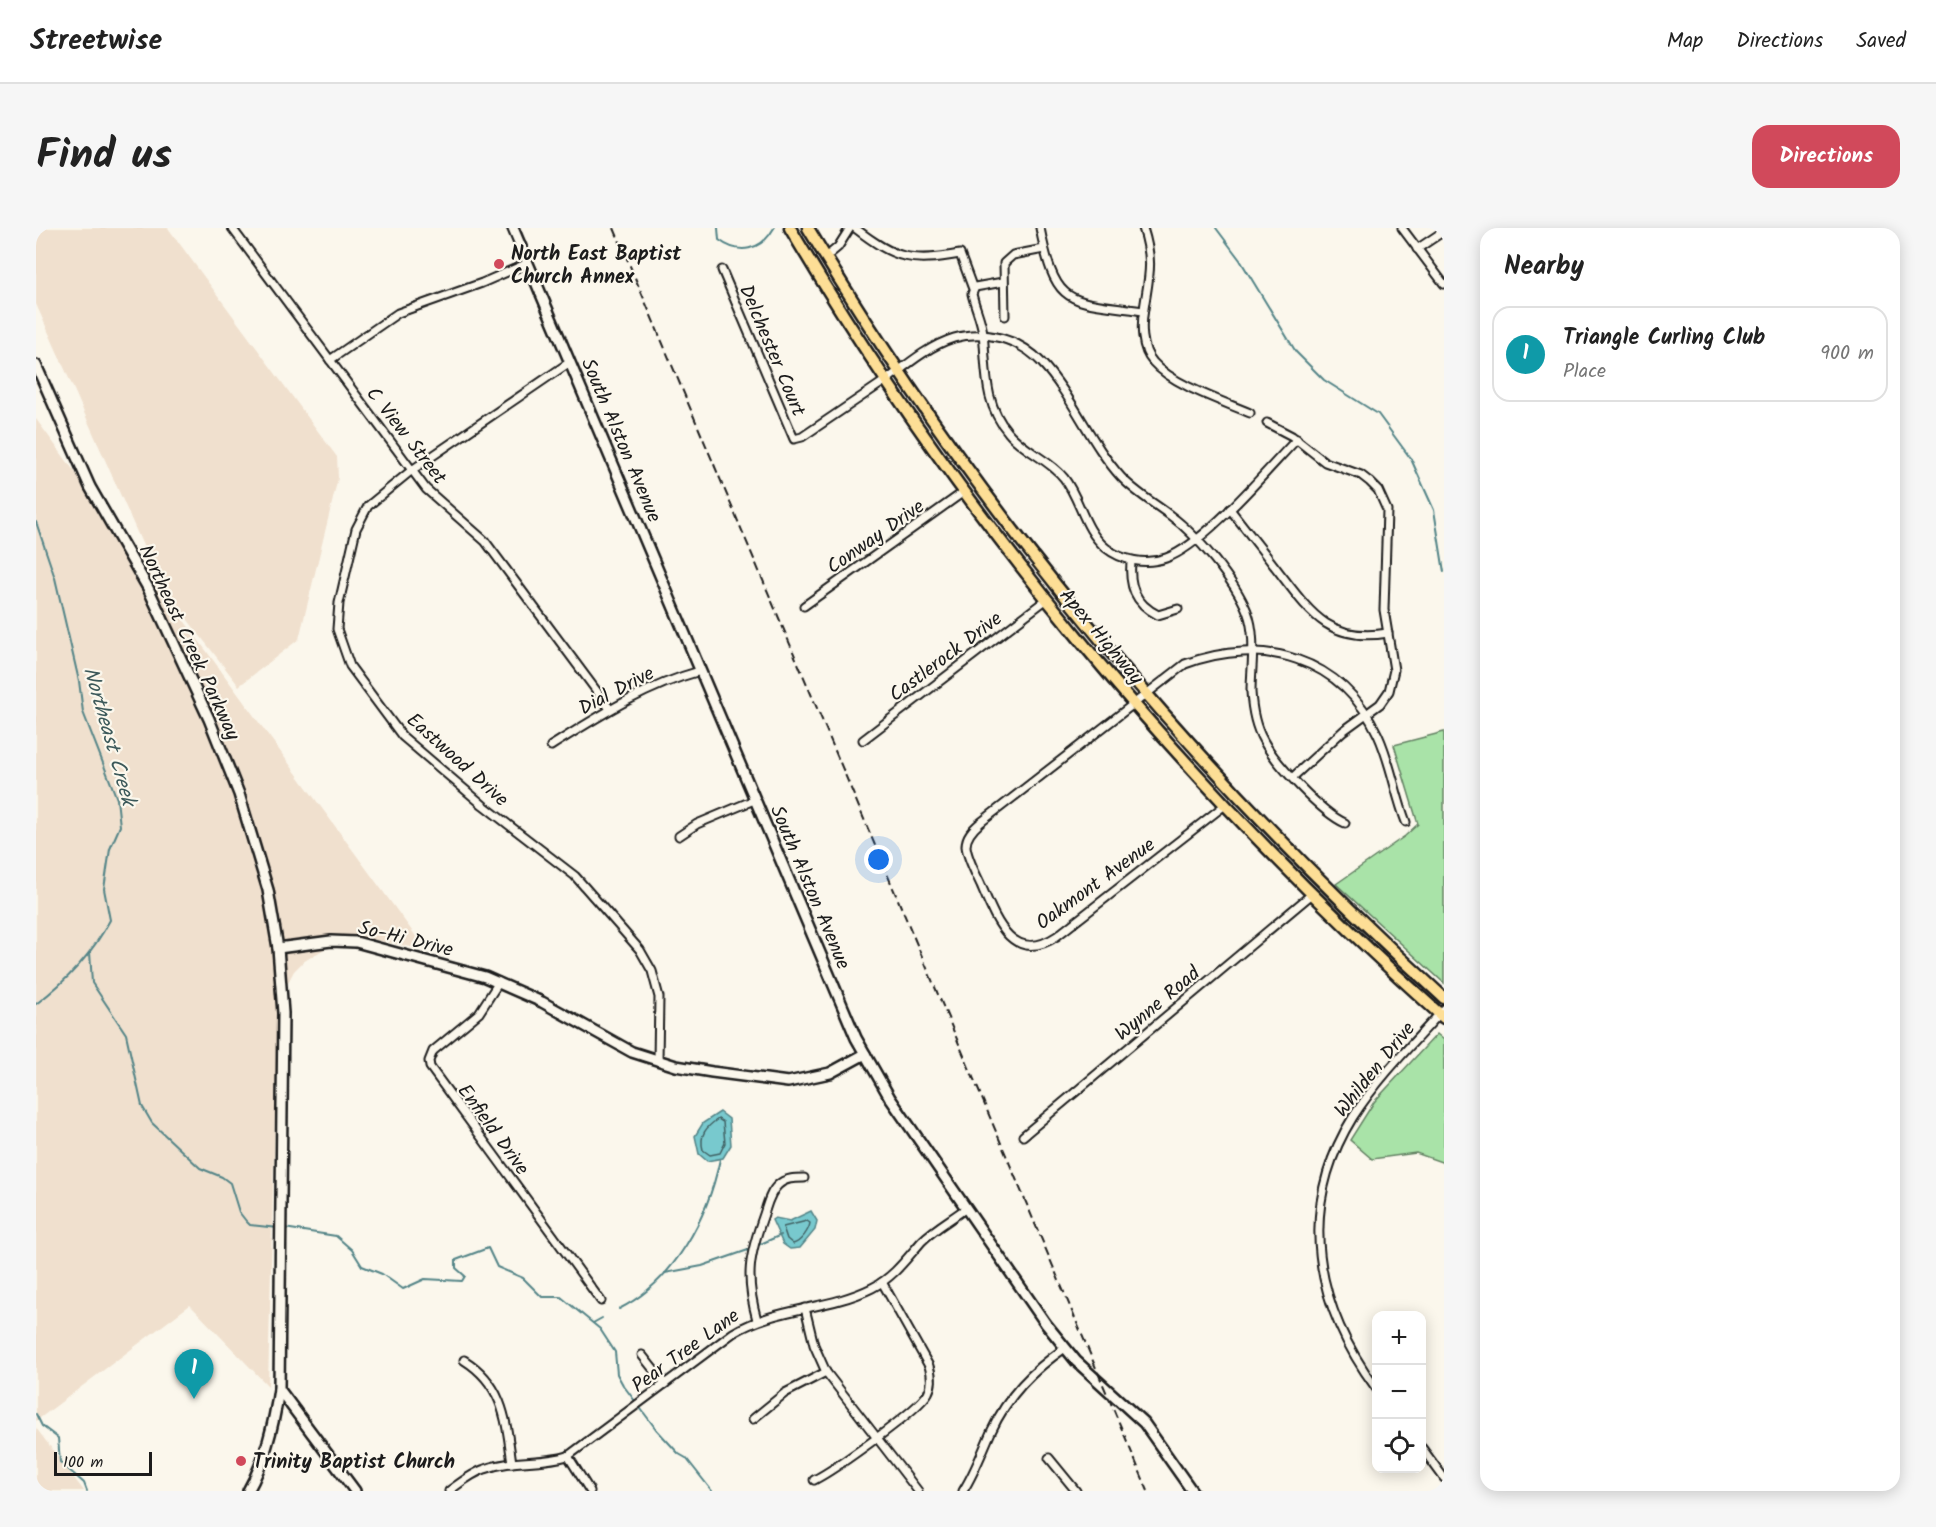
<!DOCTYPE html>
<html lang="en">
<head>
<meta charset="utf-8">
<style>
	body { margin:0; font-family:Kalam,sans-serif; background:#f6f6f6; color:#222 }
	.controls { position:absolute; right:18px; bottom:18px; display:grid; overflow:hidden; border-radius:12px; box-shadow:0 3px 15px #0003 }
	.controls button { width:54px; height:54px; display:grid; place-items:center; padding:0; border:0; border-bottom:2px solid #e0e0e0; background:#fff; color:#222; font:30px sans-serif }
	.scale { position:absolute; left:18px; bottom:15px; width:98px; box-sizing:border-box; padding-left:6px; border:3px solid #1c1c1c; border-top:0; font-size:16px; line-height:21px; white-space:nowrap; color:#1c1c1c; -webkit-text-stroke:4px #fbf7ec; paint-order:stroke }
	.you { position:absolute; left:843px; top:632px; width:21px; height:21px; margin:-15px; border:4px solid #fff; border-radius:50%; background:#1a73e8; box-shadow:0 0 0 9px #1a73e833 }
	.badge { display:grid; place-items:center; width:39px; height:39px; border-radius:50%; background:#d1495b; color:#fff; font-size:20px; font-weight:700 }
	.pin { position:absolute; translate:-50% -50px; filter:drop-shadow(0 2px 3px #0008) }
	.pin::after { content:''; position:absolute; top:32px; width:21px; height:18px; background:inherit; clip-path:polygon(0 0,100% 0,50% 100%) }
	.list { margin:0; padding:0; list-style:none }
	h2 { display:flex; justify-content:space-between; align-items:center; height:78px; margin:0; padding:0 24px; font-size:26px }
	h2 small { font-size:20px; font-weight:400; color:#767676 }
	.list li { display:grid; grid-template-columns:39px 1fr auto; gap:18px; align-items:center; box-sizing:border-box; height:96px; margin:0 12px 12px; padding:0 12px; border:2px solid #e0e0e0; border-radius:18px }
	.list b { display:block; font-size:22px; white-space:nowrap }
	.list p { margin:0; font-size:20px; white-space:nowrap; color:#767676 }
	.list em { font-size:20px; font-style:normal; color:#767676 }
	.icon { flex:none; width:33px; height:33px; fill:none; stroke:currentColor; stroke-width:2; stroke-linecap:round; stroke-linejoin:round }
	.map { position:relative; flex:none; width:1408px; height:1263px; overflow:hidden; border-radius:18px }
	header { display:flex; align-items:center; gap:36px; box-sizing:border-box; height:84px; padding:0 30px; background:#fff; border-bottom:2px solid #e0e0e0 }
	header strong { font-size:28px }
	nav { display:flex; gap:33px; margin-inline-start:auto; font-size:21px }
	.intro { display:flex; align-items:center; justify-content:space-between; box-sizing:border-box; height:144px; padding:0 36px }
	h1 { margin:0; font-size:42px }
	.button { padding:15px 27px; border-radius:18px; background:#d1495b; color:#fff; font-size:21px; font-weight:700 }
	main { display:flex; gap:36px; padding:0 36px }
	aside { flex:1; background:#fff; border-radius:18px; box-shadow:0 3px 15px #0003 }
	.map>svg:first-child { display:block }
	.built { fill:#f0e0ce }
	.green { fill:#a9e3a8; stroke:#628062; stroke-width:1.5 }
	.water { fill:#78c9ce; stroke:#538487; stroke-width:1.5 }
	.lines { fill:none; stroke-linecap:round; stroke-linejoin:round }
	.shore { stroke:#416163; stroke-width:1.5 }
	.stream { stroke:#538487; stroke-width:2 }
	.street-casing { stroke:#1c1c1c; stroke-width:11 }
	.secondary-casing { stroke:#1c1c1c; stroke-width:14 }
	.primary-casing { stroke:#1c1c1c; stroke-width:15 }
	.street { stroke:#fbf7ec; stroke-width:7 }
	.secondary { stroke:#fbf7ec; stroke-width:9 }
	.primary { stroke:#fdde96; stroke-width:10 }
	.rail { stroke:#1c1c1c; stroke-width:2; stroke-dasharray:9 4.5; stroke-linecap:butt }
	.poi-dot { fill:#d1495b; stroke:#fbf7ec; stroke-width:2 }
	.labels { text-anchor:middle; stroke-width:4.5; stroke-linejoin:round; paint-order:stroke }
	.poi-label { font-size:20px; font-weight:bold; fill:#1c1c1c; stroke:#fbf7ec; text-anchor:start }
	.street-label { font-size:20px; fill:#1c1c1c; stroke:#fbf7ec }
	.water-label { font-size:21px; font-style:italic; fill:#3c595a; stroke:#fbf7ec }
</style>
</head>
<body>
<header>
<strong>Streetwise</strong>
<nav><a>Map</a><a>Directions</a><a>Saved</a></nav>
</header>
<div class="intro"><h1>Find us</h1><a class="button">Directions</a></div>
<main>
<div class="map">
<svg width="1408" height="1263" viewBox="0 0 1408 1263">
	<rect width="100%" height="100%" fill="#fbf7ec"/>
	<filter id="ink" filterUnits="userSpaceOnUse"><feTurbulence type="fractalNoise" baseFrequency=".0167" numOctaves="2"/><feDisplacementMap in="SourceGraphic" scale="12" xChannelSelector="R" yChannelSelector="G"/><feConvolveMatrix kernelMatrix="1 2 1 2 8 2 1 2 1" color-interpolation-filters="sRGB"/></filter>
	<g filter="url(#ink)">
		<g class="built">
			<polygon points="10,0 132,0 301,229 302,250 263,411 203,458 124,356 0,76 0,7"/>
			<polygon points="0,191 390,722 330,710 298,715 267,734 258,743 245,768 241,803 232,1158 154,1077 0,1193"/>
			<polygon points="0,1200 48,1263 0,1263"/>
		</g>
		<g class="green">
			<polygon points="1408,504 1408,755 1300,656 1369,608 1382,596 1358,517"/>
			<polygon points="1401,806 1408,812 1408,935 1380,925 1336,931 1314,912 1338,874"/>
		</g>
		<g class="water">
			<polygon points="684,884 693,891 695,917 687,930 671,933 663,926 659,908 667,895"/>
			<polygon points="775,983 781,993 779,1002 764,1020 754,1021 747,1016 736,992 739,990 754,993"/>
		</g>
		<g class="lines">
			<g class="shore">
				<path d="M682,891L687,894L689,915L684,925L674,927L667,922C663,907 670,899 682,891Z"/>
				<path d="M771,993L774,995C773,1002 765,1014 757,1016L751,1011L747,999Z"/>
			</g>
			<g class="stream">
				<path d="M682,0L683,12C703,27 725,23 738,0"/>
				<polyline points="1180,0 1204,32 1260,124 1288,152 1342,186 1375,231 1398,282 1408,344"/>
				<path d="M0,294L19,350L43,453L47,484L81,571L84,598L74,621L68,661L74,692C56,726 31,753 0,776"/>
				<polyline points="54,724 56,755 90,806 106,878 116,895 164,940 186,949 194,955 203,984 210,993 214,997 242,1000"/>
				<polyline points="248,1000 300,1008 316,1022 326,1038 346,1046 367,1061 389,1051 426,1053 429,1048 420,1040 420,1032 452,1020 461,1039 487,1050 506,1069 525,1069 564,1101 579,1124 581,1146 587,1157 620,1201 643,1226 650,1230 676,1263"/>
				<polyline points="720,1018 745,1007"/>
				<polyline points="629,1045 666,1038 715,1021"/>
				<path d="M583,1081C639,1053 672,989 684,931"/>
				<polyline points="557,1095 566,1090"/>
				<polyline points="0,1186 6,1198 22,1210 24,1234 48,1255 51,1263"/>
			</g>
			<defs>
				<g id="street">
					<polyline points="196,0 390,261 449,313 574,481"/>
					<path d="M819,0C859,31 875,35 924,26L937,61"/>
					<path d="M1004,0C1020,82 1034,72 1107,83"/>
					<path d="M1107,0C1118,34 1113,47 1108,81C1105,97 1105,121 1117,134C1137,157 1186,173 1214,185"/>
					<polyline points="1366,0 1408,56"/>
					<polyline points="1381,21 1408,3"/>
					<polyline points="790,29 802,19 814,0"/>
					<path d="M686,42L758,211L766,209C796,189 826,168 856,148C874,134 895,117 918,110C948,101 984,111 1005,134C1037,168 1054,215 1085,249C1100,265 1118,275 1135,288C1161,307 1199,353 1211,383C1221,409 1215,437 1215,464C1216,480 1219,498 1227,512C1239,535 1286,585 1309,595"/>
					<path d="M967,54L939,59L936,66C939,79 945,91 947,105C951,141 947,175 972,204C987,223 1013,231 1028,250C1045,272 1047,301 1070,320C1086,333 1110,337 1130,330C1167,318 1232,241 1261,211"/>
					<polyline points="969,88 968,35 977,27 1008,21"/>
					<polyline points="294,132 362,85 446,55 492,35"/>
					<polyline points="534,134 376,242 332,278 320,301 303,375 301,401 314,438 366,508 447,577 539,648 604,722 616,743 623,769 622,833"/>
					<polyline points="1231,195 1256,208 1289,234 1325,247 1334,254 1342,262 1351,282 1348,382 1358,442 1353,463 1344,476 1307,503 1257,549"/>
					<path d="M1194,281C1210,302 1227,323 1243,344C1275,386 1294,415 1352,405"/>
					<path d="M1095,333C1093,357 1098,375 1122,387L1142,381"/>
					<polyline points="768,378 929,263"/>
					<polyline points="827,512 1011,371"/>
					<path d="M515,518C563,488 609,458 664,443"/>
					<path d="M1189,577L1021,708C976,738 959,690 945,657C940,646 931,630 930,618C930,608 937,601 944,595L1149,436C1226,407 1306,429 1342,507C1355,535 1359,566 1370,594"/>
					<polyline points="643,608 661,596 718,572"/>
					<polyline points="463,754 443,785 397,823 393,833 394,839 565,1073"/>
					<polyline points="987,908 1276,666"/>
					<polyline points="769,1080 778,1117 790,1144 882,1263"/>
					<path d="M721,1092C709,1049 713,1028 728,986C731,977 734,964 742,957C749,950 759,950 768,950"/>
					<polyline points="606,1127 629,1156"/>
					<path d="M428,1132C468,1157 470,1193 476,1235"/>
					<path d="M1340,1160C1279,1077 1260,981 1317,889C1342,850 1377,815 1408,781"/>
					<polyline points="717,1191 749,1165 790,1144"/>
					<polyline points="1386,1220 1408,1250"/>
					<polyline points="532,1228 554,1263"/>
					<polyline points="1013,1230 1040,1263"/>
					<path d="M778,1252C798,1242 883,1182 892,1165C897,1156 896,1147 893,1138L846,1054"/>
					<path d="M413,1263C424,1255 436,1245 449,1241C476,1231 505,1236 532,1228L697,1105C740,1079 792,1082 836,1060C858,1049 871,1030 886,1013C899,1000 916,991 930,980"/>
					<path d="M927,1263C939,1244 946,1224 955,1204C972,1167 996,1143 1029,1120"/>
				</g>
				<g id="secondary">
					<polyline points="477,0 820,810 854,870 1010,1096 1040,1133 1108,1195 1156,1263"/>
					<path d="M0,137L54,259L112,360L173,491L203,566L232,662L242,720L247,785L243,1161C238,1196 229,1233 212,1263"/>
					<polyline points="242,720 295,713 320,714 449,749 506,774 596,824 640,838 676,844 752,854 794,845 829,826"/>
					<polyline points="243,1161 319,1263"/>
				</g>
				<g id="primary">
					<path d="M754,0C928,295 1153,562 1408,790"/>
					<path d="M772,0C944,287 1161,545 1408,770"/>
				</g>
			</defs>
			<use href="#street" class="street-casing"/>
			<use href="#secondary" class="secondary-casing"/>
			<use href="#primary" class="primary-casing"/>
			<use href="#street" class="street"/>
			<use href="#secondary" class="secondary"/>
			<use href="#primary" class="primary"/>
			<polyline class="rail" points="578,0 1112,1263"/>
		</g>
	</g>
	<g class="poi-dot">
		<circle cx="463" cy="36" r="6"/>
		<circle cx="205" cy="1233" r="6"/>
	</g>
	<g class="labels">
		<g class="poi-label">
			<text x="475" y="32">North East Baptist<tspan x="475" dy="23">Church Annex</tspan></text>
			<text x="217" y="1240">Trinity Baptist Church</text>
		</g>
		<g class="street-label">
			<text transform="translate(737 122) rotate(67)" y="7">Delchester Court</text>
			<text transform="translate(371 207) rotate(52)" y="7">C View Street</text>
			<text transform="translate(586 212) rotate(67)" y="7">South Alston Avenue</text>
			<text transform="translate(839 308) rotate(-35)" y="7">Conway Drive</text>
			<text transform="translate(1066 408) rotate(50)" y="7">Apex Highway</text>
			<text transform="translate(154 414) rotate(65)" y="7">Northeast Creek Parkway</text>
			<text transform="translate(909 428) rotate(-37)" y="7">Castlerock Drive</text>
			<text transform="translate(580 462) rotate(-28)" y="7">Dial Drive</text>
			<text transform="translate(422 531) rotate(42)" y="7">Eastwood Drive</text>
			<text transform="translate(1059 655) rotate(-36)" y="7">Oakmont Avenue</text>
			<text transform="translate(775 659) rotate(67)" y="7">South Alston Avenue</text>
			<text transform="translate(370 710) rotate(14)" y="7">So-Hi Drive</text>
			<text transform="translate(1121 775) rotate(-40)" y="7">Wynne Road</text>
			<text transform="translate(1338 841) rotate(-51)" y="7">Whilden Drive</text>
			<text transform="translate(458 901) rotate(54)" y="7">Enfield Drive</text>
			<text transform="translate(649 1122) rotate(-36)" y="7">Pear Tree Lane</text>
		</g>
		<g class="water-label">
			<text transform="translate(74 508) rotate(74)" y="7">Northeast Creek</text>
		</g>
	</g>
</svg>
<div class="controls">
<button>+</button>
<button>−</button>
<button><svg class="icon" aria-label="locate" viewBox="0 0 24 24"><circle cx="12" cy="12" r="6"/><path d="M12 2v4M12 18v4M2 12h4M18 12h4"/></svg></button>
</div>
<div class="scale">100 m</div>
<div class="you"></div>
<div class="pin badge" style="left:158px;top:1171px;background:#0f9aa8">1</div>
</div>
<aside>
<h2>Nearby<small></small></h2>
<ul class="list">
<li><span class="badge" style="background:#0f9aa8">1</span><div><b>Triangle Curling Club</b><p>Place</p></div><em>900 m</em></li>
</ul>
</aside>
</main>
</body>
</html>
